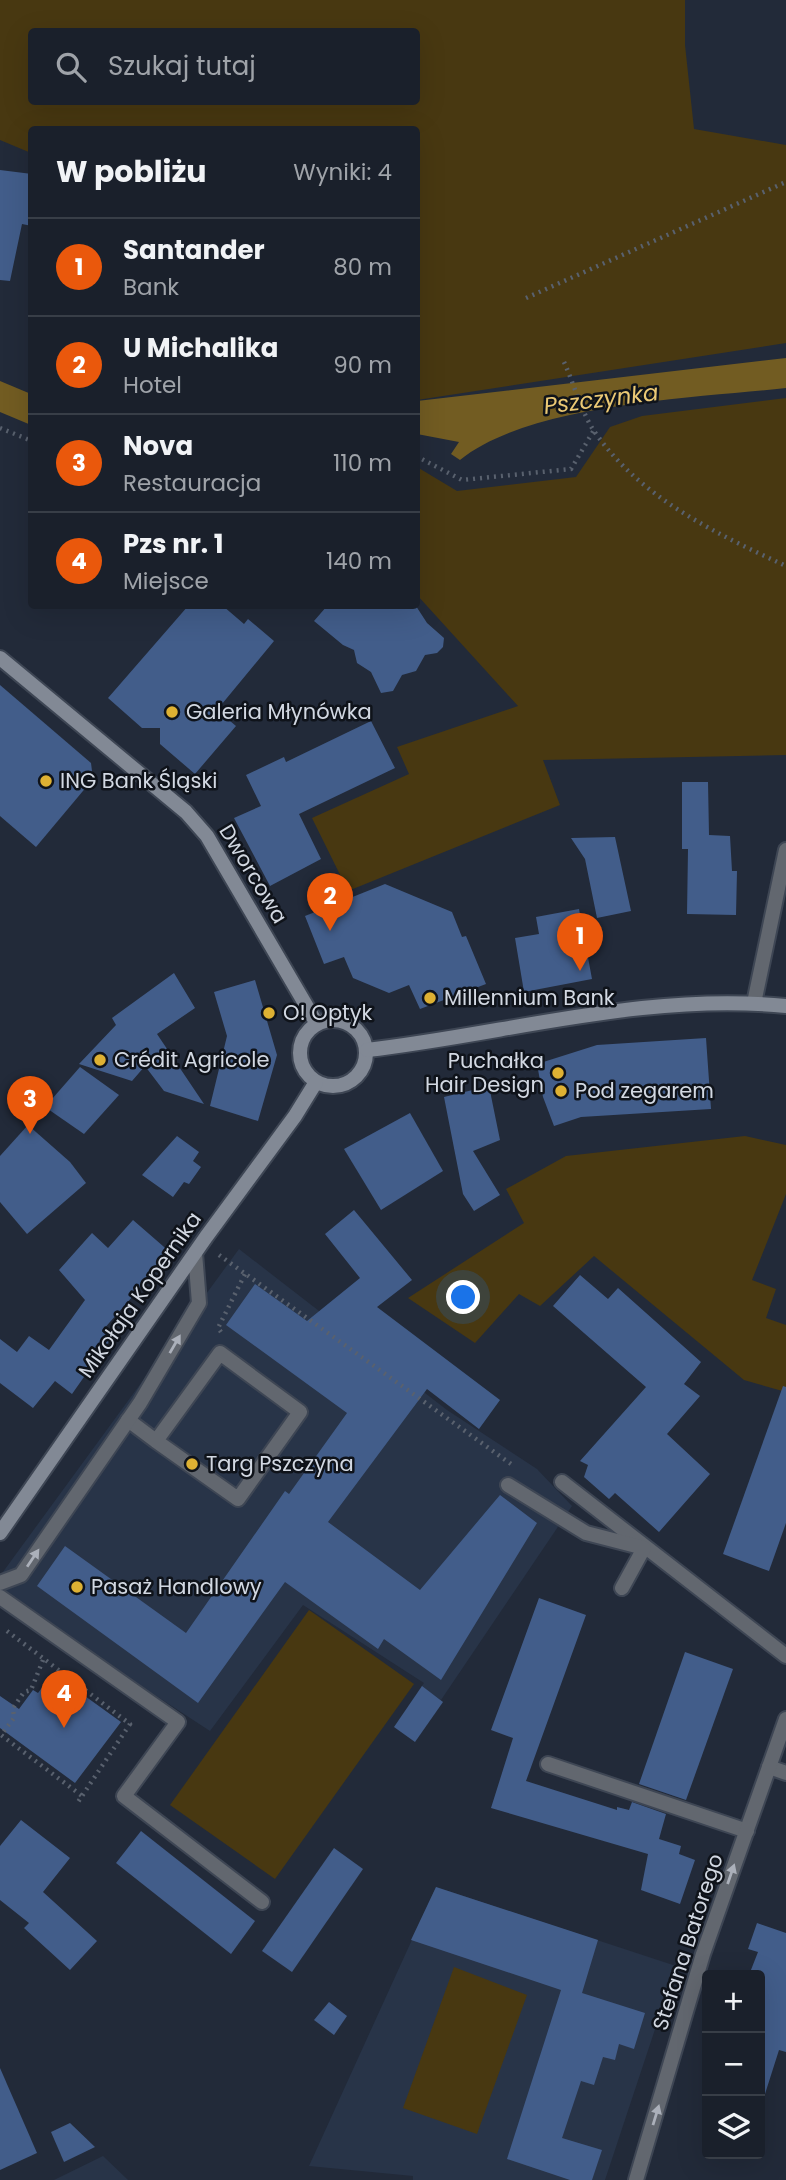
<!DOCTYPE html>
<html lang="pl">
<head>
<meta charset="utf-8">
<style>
	body { margin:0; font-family:Poppins,sans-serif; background:#272d37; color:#f1f3f6 }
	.controls { position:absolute; right:21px; bottom:21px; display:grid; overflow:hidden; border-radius:7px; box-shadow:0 7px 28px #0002 }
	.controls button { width:63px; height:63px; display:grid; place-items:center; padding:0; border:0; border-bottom:2px solid #383e47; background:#1a202b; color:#f1f3f6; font:35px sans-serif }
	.you { position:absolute; left:464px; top:1298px; width:24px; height:24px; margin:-18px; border:5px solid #fff; border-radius:50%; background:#1a73e8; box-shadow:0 0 0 10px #1a73e833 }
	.badge { display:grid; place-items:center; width:46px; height:46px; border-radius:50%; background:#ea580c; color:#fff; font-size:23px; font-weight:700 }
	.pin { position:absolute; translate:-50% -58px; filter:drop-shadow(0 2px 4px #0008) }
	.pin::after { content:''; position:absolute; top:37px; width:24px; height:21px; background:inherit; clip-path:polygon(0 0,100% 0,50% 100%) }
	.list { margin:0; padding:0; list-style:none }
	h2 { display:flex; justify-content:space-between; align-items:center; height:91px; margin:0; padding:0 28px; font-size:30px }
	h2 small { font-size:23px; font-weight:400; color:#9fa3a9 }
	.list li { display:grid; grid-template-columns:46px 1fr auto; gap:21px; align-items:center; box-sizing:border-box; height:98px; padding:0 28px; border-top:2px solid #383e47 }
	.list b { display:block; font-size:26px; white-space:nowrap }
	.list p { margin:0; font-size:23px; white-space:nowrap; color:#9fa3a9 }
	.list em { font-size:23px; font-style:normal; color:#9fa3a9 }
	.icon { flex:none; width:38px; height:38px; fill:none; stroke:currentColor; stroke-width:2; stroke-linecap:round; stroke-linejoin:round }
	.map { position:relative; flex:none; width:786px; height:2180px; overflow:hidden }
	.search { position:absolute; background:#1a202b; box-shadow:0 7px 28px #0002; left:28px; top:28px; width:392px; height:77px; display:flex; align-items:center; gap:18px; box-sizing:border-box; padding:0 24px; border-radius:7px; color:#9fa3a9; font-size:26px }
	.panel { position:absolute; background:#1a202b; box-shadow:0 7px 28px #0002; left:28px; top:126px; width:392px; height:483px; border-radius:7px }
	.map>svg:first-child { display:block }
	.built { fill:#283448 }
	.green { fill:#483811; fill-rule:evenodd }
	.water { fill:#725c22 }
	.building { fill:#425d8a }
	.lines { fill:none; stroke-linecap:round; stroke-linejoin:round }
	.lane-casing { stroke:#3e4654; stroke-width:18 }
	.street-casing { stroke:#3e4654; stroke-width:18 }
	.secondary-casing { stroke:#3e4654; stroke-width:18 }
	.path { stroke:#59616e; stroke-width:4.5; stroke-dasharray:2 5; stroke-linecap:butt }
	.lane { stroke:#62676f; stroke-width:14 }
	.street { stroke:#62676f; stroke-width:14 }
	.secondary { stroke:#828995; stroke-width:14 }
	.oneway { fill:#abb0ba }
	.poi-dot { fill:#deb133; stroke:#0f131a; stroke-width:2.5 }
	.labels { text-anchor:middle; stroke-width:5; stroke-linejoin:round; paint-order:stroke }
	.poi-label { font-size:21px; fill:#d2d8e2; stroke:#0f131a; text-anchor:start }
	.street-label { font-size:21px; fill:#d2d8e2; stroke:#0f131a }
	.water-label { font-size:23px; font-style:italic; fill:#ebc975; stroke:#0f131a }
</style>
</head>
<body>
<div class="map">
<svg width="786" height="2180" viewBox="0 0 786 2180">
	<rect width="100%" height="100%" fill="#222a39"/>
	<g class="built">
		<polygon points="239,1249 447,1410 537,1469 572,1506 441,1700 421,1687 424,1683 303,1605 210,1731 0,1594 0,1576"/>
		<polygon points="436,1887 676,1966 605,2180 413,2180 413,2176 309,2166"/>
		<polygon points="103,2156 128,2180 54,2180"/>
	</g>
	<g class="green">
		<path d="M0,0H685V45L694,129L786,145V343L417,400L416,130H32L31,153L0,140ZM32,32H416V102H32Z"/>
		<polygon points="786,398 786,755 543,760 560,805 348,891 312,818 409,774 397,747 518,706 417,595 417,467 457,491 576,477 610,427 642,416"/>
		<polygon points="745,1136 786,1145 786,1194 752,1280 776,1289 766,1318 786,1325 786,1392 744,1380 594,1256 540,1306 519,1294 475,1343 408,1298 524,1223 506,1189 566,1156"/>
		<polygon points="309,1610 414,1684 275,1879 170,1805"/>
		<polygon points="454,1967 527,1995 477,2134 403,2108"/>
	</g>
	<g class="water">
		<path d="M786,358V388C696,398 531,403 460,460L451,454L459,442L417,434V401Z"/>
		<polygon points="0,381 31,394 31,425 0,412"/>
	</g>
	<g class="building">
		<polygon points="0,170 32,174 32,226 22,224 10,281 0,280"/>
		<polygon points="188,606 223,606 244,624 248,619 274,641 217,710 236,726 195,774 160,744 160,728 142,728 108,698"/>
		<polygon points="327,606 416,606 427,623 444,638 443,647 437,653 425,655 416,671 402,675 393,691 381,693 371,672 357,663 354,650 343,645 314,621"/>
		<polygon points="0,685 91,763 93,779 36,847 0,816"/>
		<polygon points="371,721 395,768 299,814 321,859 270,886 234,818 261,806 246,775 284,757 286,762"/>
		<polygon points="682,782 708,782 709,835 730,836 732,871 737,871 736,915 687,914 688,849 682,849"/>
		<polygon points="615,837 631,911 597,918 585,859 571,838"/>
		<polygon points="385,884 452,912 462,937 466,936 486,984 420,1009 409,985 389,993 353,978 344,957 324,964 305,916"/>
		<polygon points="579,909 592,979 524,992 515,938 539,934 536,917"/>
		<polygon points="174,973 195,1008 157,1034 204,1104 164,1091 145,1066 132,1081 79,1064 116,1025 112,1018"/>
		<polygon points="255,980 277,1055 258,1121 210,1106 227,1036 214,992"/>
		<polygon points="706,1038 711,1109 581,1117 554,1126 543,1097 537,1064 597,1045"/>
		<polygon points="80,1067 119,1095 84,1134 45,1107"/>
		<polygon points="489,1086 500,1140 473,1151 500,1195 474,1211 463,1194 444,1097"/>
		<polygon points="410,1113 443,1171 381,1210 344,1149"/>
		<polygon points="28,1125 70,1162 86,1183 27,1234 0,1202 0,1156"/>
		<polygon points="177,1136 199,1152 193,1161 201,1167 189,1184 184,1182 173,1197 142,1175"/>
		<polygon points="354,1210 412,1280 377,1307 500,1400 479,1429 427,1389 328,1522 420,1590 500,1495 537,1523 441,1680 384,1639 378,1649 285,1582 198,1703 37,1586 65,1546 186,1633 285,1491 289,1494 347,1413 226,1325 255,1284 307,1321 360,1278 325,1234"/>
		<polygon points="133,1220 171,1253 102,1331 110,1340 72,1394 55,1381 33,1408 0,1383 0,1339 17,1352 29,1336 49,1350 85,1300 59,1270 92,1233 108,1248"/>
		<polygon points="580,1275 608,1299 618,1288 701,1362 684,1384 700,1396 667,1434 710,1474 659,1532 615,1493 609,1499 584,1477 588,1465 580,1461 646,1387 553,1306"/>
		<polygon points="783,1386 786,1387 786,1523 769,1571 723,1554"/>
		<polygon points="539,1598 586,1615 526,1781 617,1810 617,1807 629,1810 632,1802 666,1814 659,1839 681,1846 679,1854 695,1860 680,1904 641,1890 648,1854 491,1808 513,1738 491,1730"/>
		<polygon points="685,1652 733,1669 686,1800 639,1784"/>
		<polygon points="53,1673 121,1722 75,1783 0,1728 0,1696 19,1709 33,1690 38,1693"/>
		<polygon points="422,1686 443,1702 415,1742 394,1727"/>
		<polygon points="21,1820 70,1858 43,1892 97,1941 70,1970 24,1928 29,1923 0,1900 0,1846"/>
		<polygon points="141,1831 255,1921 231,1954 116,1863"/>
		<polygon points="334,1848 363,1869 292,1972 262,1951"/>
		<polygon points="436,1887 598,1940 582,1993 645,2013 634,2049 619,2044 615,2060 603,2057 594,2085 581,2081 562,2138 602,2150 592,2180 570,2180 507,2159 561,1990 411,1940"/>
		<polygon points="757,1923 786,1933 786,2052 779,2050 765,2094 760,2094 760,1975 749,1975 758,1952 748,1949"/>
		<polygon points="329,2002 347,2016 334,2035 314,2020"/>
		<polygon points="0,2068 37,2153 0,2170"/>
		<polygon points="70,2123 95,2147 64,2162 51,2132"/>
	</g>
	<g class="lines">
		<defs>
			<g id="lane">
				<polyline points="754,1003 786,850"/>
				<polyline points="128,1420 156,1441 220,1353 300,1412 238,1499 156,1441"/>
				<polyline points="562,1482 786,1656"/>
				<polyline points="508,1485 586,1533 644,1548 622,1588"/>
				<polyline points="0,1583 21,1575 140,1403 199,1303 195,1253"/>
				<polyline points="0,1597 178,1722 124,1796 262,1902"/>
				<polyline points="548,1764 747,1831"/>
				<polyline points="769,1767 786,1773"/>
			</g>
			<polyline id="street" points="636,2180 703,1954 786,1719"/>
			<g id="secondary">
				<polyline points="0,658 186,812 207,836 317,1024"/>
				<circle cx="333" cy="1053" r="33"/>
				<path d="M367,1050C507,1034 644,992 786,1006"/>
				<polyline points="0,1533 206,1237 295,1116 316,1082"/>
			</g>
		</defs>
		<use href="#lane" class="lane-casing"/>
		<use href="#street" class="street-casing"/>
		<use href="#secondary" class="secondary-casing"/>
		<g class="path">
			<polyline points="526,298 786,182"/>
			<path d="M564,362C574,384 581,411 594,431C640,498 715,533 786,566"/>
			<polyline points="0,428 32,441"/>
			<polyline points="416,456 462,480 571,469 594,430"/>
			<polyline points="219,1255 511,1464"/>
			<polyline points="221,1332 218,1328 245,1274"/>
			<polyline points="7,1631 130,1724 76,1805"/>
			<polyline points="43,1660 31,1690 24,1692 13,1708 14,1718 1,1735 82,1796"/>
		</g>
		<use href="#lane" class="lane"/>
		<use href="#street" class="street"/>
		<use href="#secondary" class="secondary"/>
	</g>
	<defs><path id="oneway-solid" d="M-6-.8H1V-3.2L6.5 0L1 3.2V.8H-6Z" transform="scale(1.75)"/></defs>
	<g class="oneway">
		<use href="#oneway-solid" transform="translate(175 1344) rotate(-60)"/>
		<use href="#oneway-solid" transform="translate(33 1558) rotate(-56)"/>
		<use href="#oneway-solid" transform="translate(731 1874) rotate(-71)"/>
		<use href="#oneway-solid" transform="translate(656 2115) rotate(-73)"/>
	</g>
	<g class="poi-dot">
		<circle cx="172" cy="712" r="7"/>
		<circle cx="46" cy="781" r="7"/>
		<circle cx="430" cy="998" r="7"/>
		<circle cx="269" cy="1013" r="7"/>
		<circle cx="100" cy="1060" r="7"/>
		<circle cx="558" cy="1073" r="7"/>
		<circle cx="561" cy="1091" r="7"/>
		<circle cx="192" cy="1464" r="7"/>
		<circle cx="77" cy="1587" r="7"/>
	</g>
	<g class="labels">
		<g class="poi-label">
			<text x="186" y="719">Galeria Młynówka</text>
			<text x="60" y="788">ING Bank Śląski</text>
			<text x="444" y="1005">Millennium Bank</text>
			<text x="283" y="1020">O! Optyk</text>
			<text x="114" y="1067">Crédit Agricole</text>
			<text x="544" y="1068" text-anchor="end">Puchałka<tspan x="544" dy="24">Hair Design</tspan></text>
			<text x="575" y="1098">Pod zegarem</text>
			<text x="206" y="1471">Targ Pszczyna</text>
			<text x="91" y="1594">Pasaż Handlowy</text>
		</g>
		<g class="street-label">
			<text transform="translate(253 874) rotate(59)" y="7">Dworcowa</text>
			<text transform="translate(140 1295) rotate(-55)" y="7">Mikołaja Kopernika</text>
			<text transform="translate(688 1942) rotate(-72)" y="7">Stefana Batorego</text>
		</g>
		<g class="water-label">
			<text transform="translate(601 399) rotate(-7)" y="8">Pszczynka</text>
		</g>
	</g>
</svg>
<div class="controls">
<button>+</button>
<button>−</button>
<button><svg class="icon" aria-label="layers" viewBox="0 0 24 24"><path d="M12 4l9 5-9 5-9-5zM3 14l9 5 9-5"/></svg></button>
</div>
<div class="you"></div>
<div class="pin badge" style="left:580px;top:971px">1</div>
<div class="pin badge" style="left:330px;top:931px">2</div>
<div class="pin badge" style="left:30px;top:1134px">3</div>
<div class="pin badge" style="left:64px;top:1728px">4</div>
<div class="search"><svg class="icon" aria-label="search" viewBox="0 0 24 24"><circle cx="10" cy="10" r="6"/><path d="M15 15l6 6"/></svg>Szukaj tutaj</div>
<section class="panel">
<h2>W pobliżu<small>Wyniki: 4</small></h2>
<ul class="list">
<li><span class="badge">1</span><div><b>Santander</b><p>Bank</p></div><em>80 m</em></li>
<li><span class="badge">2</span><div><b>U Michalika</b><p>Hotel</p></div><em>90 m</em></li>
<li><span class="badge">3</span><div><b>Nova</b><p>Restauracja</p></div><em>110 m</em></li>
<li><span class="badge">4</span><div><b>Pzs nr. 1</b><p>Miejsce</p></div><em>140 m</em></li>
</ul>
</section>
</div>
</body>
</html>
